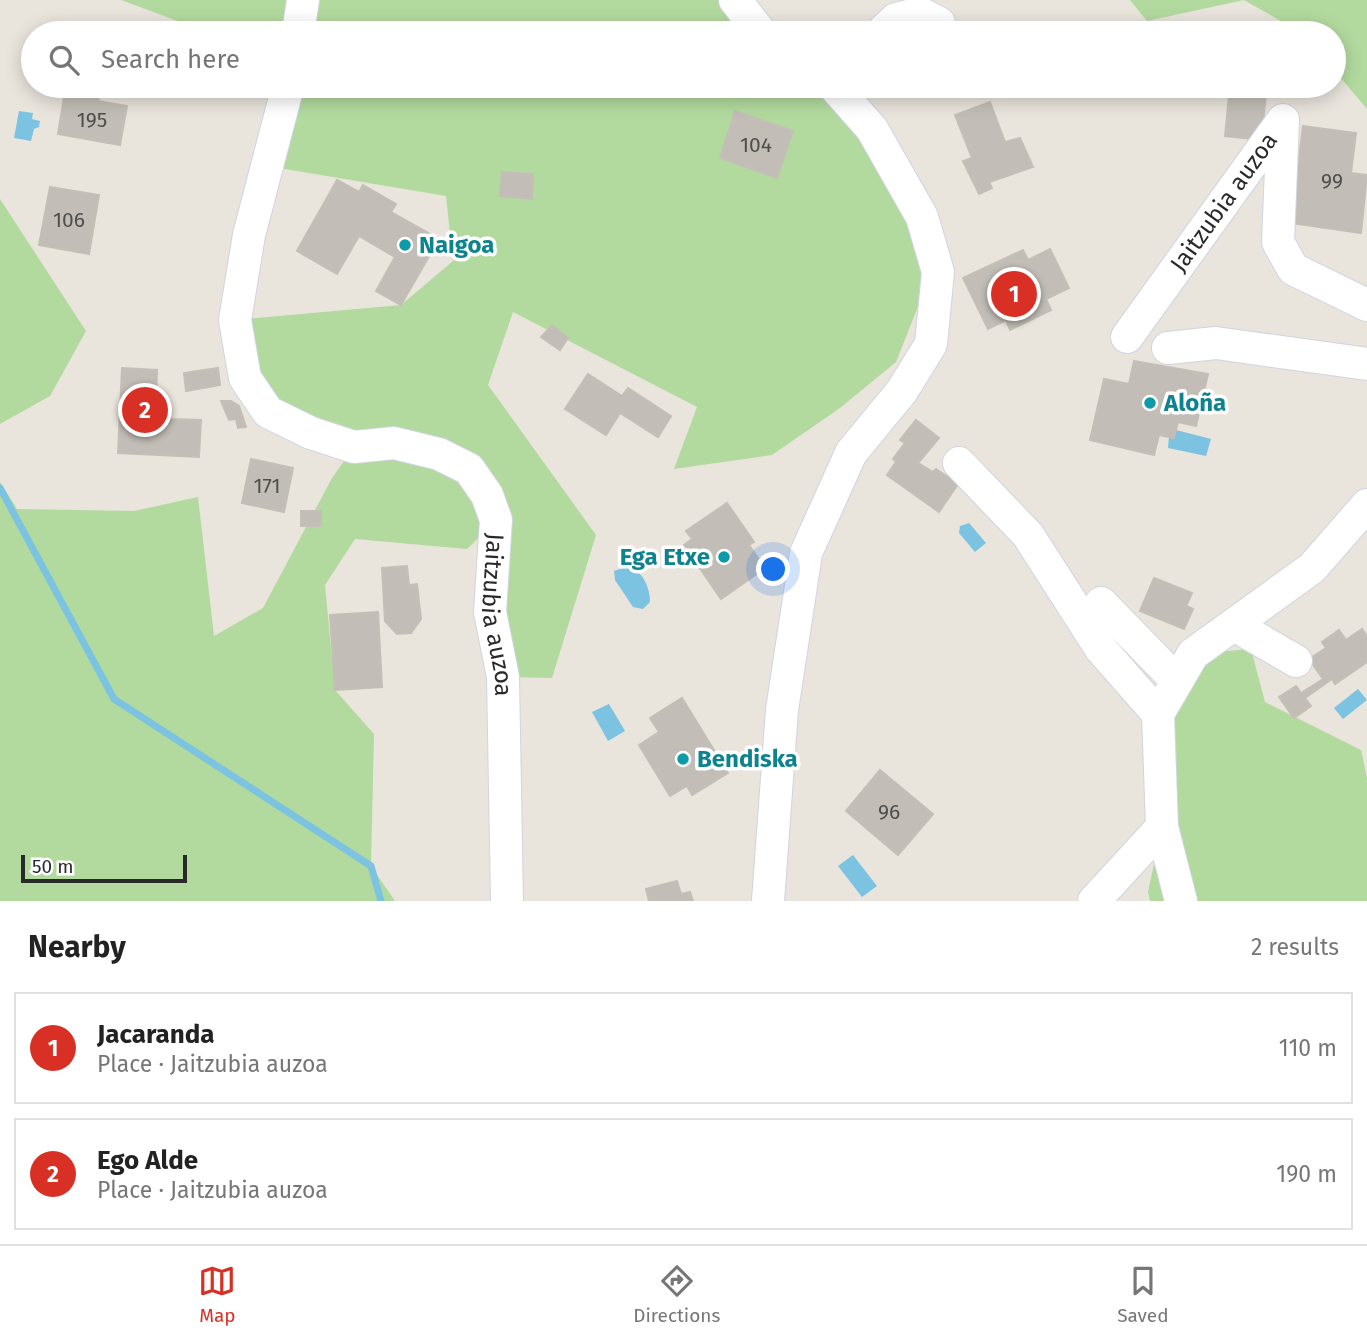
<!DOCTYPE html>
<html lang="en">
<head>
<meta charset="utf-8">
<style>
	body { margin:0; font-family:"Fira Sans",sans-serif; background:#f6f6f6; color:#222 }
	.scale { position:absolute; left:21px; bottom:18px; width:166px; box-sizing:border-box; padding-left:7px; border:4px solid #292929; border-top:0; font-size:19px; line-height:24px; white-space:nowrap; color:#292929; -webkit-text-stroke:5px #fff; paint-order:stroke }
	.you { position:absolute; left:774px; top:570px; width:24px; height:24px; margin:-18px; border:5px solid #fff; border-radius:50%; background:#1a73e8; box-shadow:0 0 0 10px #1a73e833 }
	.badge { display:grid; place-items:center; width:46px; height:46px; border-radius:50%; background:#d93025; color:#fff; font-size:23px; font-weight:700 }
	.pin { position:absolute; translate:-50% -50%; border:4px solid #fff; box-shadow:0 2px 7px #0006 }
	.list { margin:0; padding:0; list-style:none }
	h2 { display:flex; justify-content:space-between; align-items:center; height:91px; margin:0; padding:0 28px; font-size:30px }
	h2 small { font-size:23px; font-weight:400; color:#767676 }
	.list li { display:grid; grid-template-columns:46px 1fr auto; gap:21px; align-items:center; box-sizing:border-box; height:112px; margin:0 14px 14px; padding:0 14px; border:2px solid #e0e0e0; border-radius:0px }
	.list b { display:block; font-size:26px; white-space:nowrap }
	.list p { margin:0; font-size:23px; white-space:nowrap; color:#767676 }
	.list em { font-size:23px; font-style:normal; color:#767676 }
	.icon { flex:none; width:38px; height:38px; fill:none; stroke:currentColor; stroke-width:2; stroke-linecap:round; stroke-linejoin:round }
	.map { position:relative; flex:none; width:1367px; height:901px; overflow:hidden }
	.search { position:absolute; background:#fff; box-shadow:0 4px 18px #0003; left:21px; right:21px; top:21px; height:77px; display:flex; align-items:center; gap:18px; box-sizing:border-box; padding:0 24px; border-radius:38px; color:#767676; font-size:26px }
	.sheet { height:343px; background:#fff }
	nav { display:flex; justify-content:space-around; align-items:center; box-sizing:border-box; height:98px; border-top:2px solid #e0e0e0; background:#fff; font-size:19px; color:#767676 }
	nav a { display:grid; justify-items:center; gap:4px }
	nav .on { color:#d93025 }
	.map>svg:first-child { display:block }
	.green { fill:#b2da9e }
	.pitch { fill:#c2e09b }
	.water { fill:#7bc3e0 }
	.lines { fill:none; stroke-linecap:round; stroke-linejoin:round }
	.stream { stroke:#7bc3e0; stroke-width:7 }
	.building { fill:#c2beb7; stroke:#c4bfb6; stroke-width:2 }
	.minor-casing { stroke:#d1d4e0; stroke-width:34 }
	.minor { stroke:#fff; stroke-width:32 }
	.culture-dot { fill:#0f9aa8; stroke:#fff; stroke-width:2.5 }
	.labels { text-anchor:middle; stroke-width:7; stroke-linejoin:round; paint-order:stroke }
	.number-label { font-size:21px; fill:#4f4e4c }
	.street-label { font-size:24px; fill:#292929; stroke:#fff }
	.culture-label { font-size:24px; font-weight:bold; fill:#0d838f; stroke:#fff; text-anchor:start }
</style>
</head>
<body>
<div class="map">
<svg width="1367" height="901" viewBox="0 0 1367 901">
	<rect width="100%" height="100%" fill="#e9e4dc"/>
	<g class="green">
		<polygon points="121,0 731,0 761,33 210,33"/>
		<polygon points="1130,0 1367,0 1367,109 1334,70 1334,33 1302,33 1244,0 1147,21"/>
		<polygon points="288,86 834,86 922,217 923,294 896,362 840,408 772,455 674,469 697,407 513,312 488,385 596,535 552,678 503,677 496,521 467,549 355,539 325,585 335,690 374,734 371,866 395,901 0,901 0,482 17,509 134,511 198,497 214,636 263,608 332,478 354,447 268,412 235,320 401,305 453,261 446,196 267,166"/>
		<polygon points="0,199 86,331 50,396 0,424"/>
		<polygon points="1251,649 1265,702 1361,750 1367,778 1367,901 1150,901 1148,892 1162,827 1168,725 1193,654"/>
	</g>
	<polygon class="pitch" points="173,25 217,33 170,33"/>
	<g class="water">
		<polygon points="19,111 33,113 32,119 40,121 39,127 34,129 31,141 14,138"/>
		<polygon points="1176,430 1211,439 1206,456 1168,448 1169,437"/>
		<polygon points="969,523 986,543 975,552 959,533 960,526"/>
		<path d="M629,566C643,572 650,588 650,602L643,609L633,607L615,580L614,571Z"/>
		<polygon points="1358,689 1367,700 1343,719 1334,708"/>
		<polygon points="609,704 625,731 608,741 592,712"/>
		<polygon points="853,855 877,886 862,897 838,866"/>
	</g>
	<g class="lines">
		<polyline class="stream" points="0,488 114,699 371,866 381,901"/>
	</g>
	<g class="building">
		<polygon points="45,26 90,33 44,33"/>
		<polygon points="76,86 101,86 98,101 127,106 120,145 58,134 64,97 74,99"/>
		<polygon points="1230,86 1267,86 1261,140 1225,136"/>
		<polygon points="990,102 1005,142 1020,138 1033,167 989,182 992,188 979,194 963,161 972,158 955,115"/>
		<polygon points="735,111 793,131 777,178 720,158"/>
		<polygon points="1303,126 1356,133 1351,173 1367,175 1361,233 1291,223"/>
		<polygon points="502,172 533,174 532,199 500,196"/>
		<polygon points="337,180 359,192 363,185 396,204 391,212 439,239 401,305 376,291 395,257 359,236 337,274 297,251"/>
		<polygon points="50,187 99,195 89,254 39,245"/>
		<polygon points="1050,249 1069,288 1046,299 1051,310 1010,330 1006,320 988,329 963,278 1023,250 1028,260"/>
		<polygon points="552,325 568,338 560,350 541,337"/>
		<polygon points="1134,361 1208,374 1196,426 1178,422 1174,438 1159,435 1154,455 1090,440 1104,379 1129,384"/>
		<polygon points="122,368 157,370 156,400 170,401 169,419 201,420 199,457 118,453"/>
		<polygon points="218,368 220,385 186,391 184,373"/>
		<polygon points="588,374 622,396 628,388 671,416 658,437 620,413 606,435 565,409"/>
		<polygon points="221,401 231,401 239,406 246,427 238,428 236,419 229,420"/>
		<polygon points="916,420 939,438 918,463 933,472 936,469 958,484 939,512 887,475 896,462 893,459 905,443 900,440"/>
		<polygon points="251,459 293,468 284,512 242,503"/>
		<polygon points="727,503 754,542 749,545 765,568 721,599 684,545 692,539 686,531"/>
		<rect x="301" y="511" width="20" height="15"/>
		<polygon points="407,566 409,585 417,584 421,619 411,633 397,634 385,621 382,568"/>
		<polygon points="1154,578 1192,593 1186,606 1193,609 1184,629 1140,611"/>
		<polygon points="378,612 382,687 335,690 330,615"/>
		<polygon points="1362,629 1367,636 1367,662 1335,684 1332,679 1305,698 1311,706 1294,718 1279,697 1296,686 1301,693 1323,679 1309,659 1326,648 1322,642 1339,630 1346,640"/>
		<polygon points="682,698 728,773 692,795 687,786 670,796 639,745 659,732 650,718"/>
		<polygon points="880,770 933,814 898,855 846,811"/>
		<polygon points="677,881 681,894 690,892 693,901 649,901 646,889"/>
	</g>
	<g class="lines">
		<defs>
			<g id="minor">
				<polyline points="735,0 761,33"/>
				<polyline points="298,33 303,0"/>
				<polyline points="881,33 896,19 920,13 939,23"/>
				<path id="s1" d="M288,86L249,235L235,320L245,378L268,412L311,433L354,447L394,443L439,454L469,469L487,495L496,520L490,612L503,677L507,901"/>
				<path id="s2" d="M1127,337L1283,120L1278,242L1293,269L1367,305"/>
				<polyline points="1168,348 1216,343 1367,364"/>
				<polyline points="959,463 1028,535 1101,649 1158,714"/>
				<polyline points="1101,603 1177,681"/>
				<polyline points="1234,625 1296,661"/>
				<polyline points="768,901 782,710 806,553 851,453 902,391 931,344 938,272 922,217 872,129 834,86"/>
				<polyline points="1094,901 1162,827"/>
				<polyline points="1181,901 1162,827 1158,714 1193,654 1312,568 1367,505"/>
			</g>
		</defs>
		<use href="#minor" class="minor-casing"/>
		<use href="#minor" class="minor"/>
	</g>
	<g class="culture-dot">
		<circle cx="405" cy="245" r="7"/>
		<circle cx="1150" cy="403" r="7"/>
		<circle cx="724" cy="557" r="7"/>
		<circle cx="683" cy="759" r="7"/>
	</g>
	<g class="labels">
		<g class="number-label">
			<text x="92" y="127">195</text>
			<text x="756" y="152">104</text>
			<text x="1332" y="188">99</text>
			<text x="69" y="227">106</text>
			<text x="267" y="493">171</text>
			<text x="889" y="819">96</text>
		</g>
		<g class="street-label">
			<text dy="8" stroke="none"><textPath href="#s2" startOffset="166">Jaitzubia auzoa</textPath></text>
			<text dy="8" stroke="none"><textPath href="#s1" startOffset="707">Jaitzubia auzoa</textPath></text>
		</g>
		<g class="culture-label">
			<text x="419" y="253">Naigoa</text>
			<text x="1164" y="411">Aloña</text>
			<text x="710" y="565" text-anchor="end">Ega Etxe</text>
			<text x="697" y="767">Bendiska</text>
		</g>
	</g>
</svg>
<div class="scale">50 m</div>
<div class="you"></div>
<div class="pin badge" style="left:1014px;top:294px">1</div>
<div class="pin badge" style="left:145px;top:410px">2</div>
<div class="search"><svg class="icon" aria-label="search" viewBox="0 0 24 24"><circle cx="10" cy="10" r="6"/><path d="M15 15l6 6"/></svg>Search here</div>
</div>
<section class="sheet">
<h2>Nearby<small>2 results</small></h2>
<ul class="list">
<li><span class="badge">1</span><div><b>Jacaranda</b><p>Place · Jaitzubia auzoa</p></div><em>110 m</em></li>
<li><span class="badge">2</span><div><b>Ego Alde</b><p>Place · Jaitzubia auzoa</p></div><em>190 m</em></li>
</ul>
</section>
<nav>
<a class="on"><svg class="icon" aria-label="map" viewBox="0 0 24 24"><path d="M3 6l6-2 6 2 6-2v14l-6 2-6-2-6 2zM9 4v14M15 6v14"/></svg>Map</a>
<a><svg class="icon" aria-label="directions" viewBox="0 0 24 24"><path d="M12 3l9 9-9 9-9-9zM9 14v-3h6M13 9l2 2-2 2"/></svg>Directions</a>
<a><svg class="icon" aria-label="saved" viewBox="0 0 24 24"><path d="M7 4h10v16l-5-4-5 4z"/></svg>Saved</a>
</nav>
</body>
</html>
